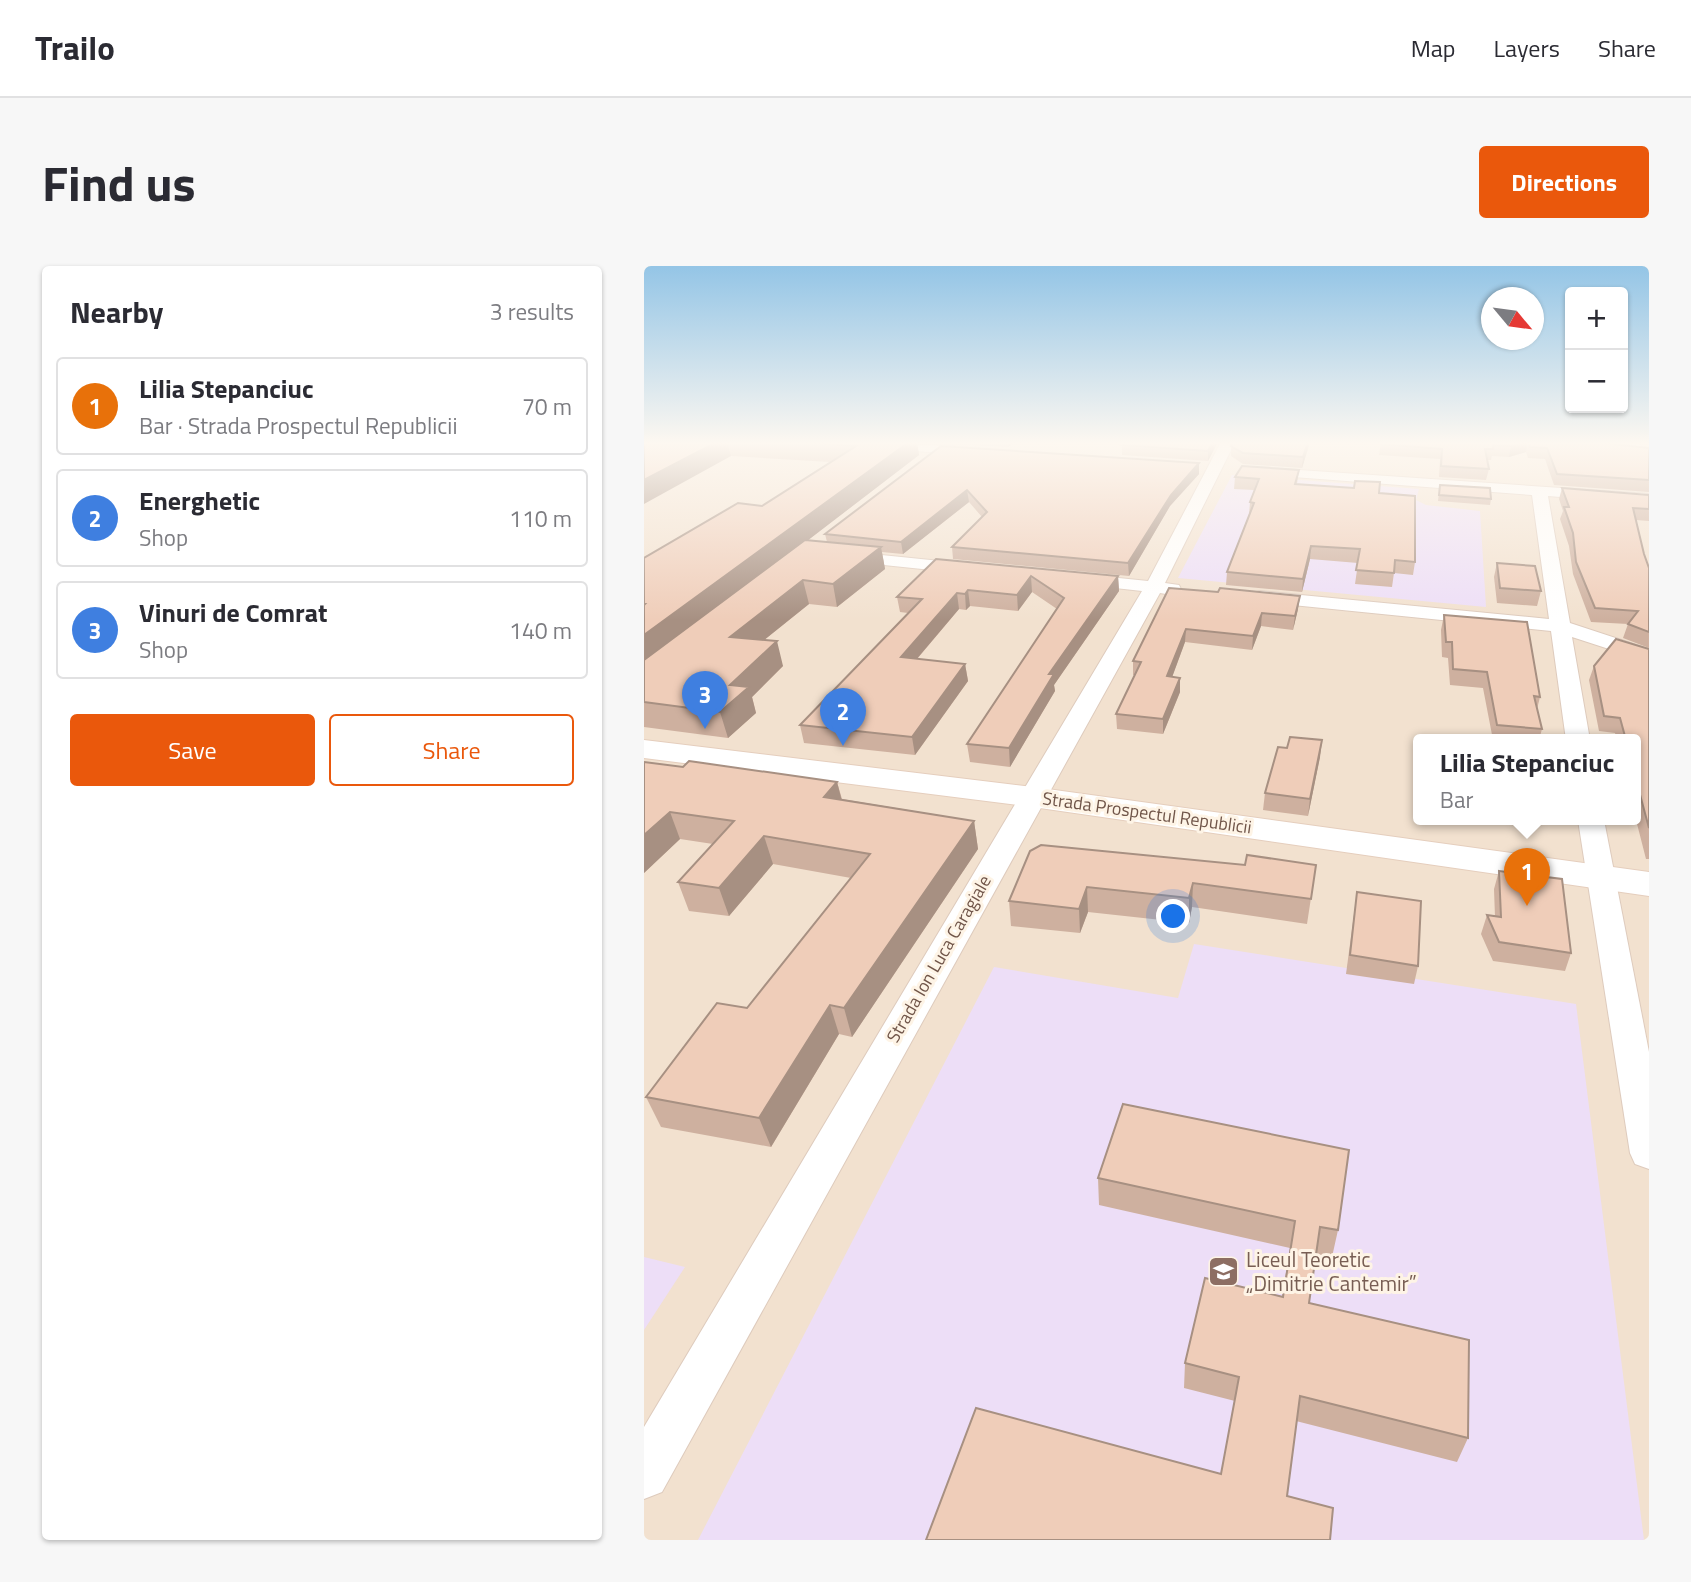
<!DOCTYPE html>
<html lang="en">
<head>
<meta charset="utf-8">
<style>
	body { margin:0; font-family:"Titillium Web",sans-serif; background:#f7f7f7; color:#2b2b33 }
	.controls { position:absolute; right:21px; top:21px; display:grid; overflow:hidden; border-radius:7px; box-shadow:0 2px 5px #0004 }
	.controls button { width:63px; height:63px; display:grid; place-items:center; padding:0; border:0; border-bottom:2px solid #e1e1e2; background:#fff; color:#2b2b33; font:35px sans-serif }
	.compass { position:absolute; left:837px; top:21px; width:63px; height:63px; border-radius:50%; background:#fff; box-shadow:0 2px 5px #0004; rotate:119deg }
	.you { position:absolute; left:530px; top:651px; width:24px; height:24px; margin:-18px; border:5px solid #fff; border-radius:50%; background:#1a73e8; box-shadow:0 0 0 10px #1a73e833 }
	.badge { display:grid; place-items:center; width:46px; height:46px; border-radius:50%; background:#ea580c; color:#fff; font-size:23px; font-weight:700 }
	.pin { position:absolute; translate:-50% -58px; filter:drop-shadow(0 2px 4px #0008) }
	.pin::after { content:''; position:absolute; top:37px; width:24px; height:21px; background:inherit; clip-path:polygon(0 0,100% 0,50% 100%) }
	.popup { position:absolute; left:769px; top:468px; width:228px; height:91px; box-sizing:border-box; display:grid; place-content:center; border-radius:7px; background:#fff; filter:drop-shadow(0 2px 5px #0005); font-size:23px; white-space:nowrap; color:#7c7c81 }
	.popup b { font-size:26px; color:#2b2b33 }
	.popup::after { content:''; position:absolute; left:50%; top:100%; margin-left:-14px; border:14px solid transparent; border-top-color:#fff }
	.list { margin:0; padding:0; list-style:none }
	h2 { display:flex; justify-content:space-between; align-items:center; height:91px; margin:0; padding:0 28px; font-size:30px }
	h2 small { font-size:23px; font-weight:400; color:#7c7c81 }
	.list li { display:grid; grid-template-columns:46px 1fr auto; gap:21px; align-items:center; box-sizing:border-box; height:98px; margin:0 14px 14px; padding:0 14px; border:2px solid #e1e1e2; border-radius:7px }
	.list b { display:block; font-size:26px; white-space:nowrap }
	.list p { margin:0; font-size:23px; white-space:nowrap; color:#7c7c81 }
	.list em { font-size:23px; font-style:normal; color:#7c7c81 }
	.actions { display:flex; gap:14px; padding:21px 28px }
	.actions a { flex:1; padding:16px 0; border:2px solid #ea580c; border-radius:7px; text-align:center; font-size:24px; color:#ea580c }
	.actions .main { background:#ea580c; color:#fff }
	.map { position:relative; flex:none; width:1005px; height:1274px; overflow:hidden; border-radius:7px }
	header { display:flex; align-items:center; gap:42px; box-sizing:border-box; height:98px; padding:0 35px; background:#fff; border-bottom:2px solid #e1e1e2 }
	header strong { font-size:33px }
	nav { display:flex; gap:38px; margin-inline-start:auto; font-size:24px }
	.intro { display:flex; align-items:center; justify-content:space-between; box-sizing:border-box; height:168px; padding:0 42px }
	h1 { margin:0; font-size:49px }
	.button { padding:18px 32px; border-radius:7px; background:#ea580c; color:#fff; font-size:24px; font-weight:700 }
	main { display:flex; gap:42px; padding:0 42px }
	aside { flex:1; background:#fff; border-radius:7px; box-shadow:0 2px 5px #0004 }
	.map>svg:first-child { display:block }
	.residential { fill:#f2e1cf; fill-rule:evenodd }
	.education { fill:#eddef7 }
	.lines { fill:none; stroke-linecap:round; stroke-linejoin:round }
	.street-casing { stroke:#decbbd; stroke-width:2 }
	.secondary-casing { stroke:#e5cebd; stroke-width:2 }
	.street { fill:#fff; fill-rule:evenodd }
	.secondary { fill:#fff; fill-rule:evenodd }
	.wall { fill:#ceb09f }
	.shaded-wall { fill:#a79082 }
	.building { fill:#efcdb9; stroke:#a79082; stroke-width:2 }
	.labels { text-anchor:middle; stroke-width:6; stroke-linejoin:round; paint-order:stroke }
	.street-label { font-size:18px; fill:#705549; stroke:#fef4e6 }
	.near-education-label { font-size:21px; fill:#785e54; stroke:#fef4e6; text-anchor:start }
</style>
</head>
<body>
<header>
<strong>Trailo</strong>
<nav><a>Map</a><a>Layers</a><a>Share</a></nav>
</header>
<div class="intro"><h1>Find us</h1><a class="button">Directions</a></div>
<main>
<aside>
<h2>Nearby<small>3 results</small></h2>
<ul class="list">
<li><span class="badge" style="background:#e8710a">1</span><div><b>Lilia Stepanciuc</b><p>Bar · Strada Prospectul Republicii</p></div><em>70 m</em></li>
<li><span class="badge" style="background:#3f7fe0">2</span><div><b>Energhetic</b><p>Shop</p></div><em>110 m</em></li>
<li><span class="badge" style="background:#3f7fe0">3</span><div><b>Vinuri de Comrat</b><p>Shop</p></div><em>140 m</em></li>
</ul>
<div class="actions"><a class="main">Save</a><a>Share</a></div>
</aside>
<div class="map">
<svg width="1005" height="1274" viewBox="0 0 1005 1274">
	<rect width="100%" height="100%" fill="#fbf0e0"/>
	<path class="residential" d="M0,176H1005V1274H0ZM774,474H992V554H774Z"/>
	<g class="education">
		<polygon points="588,209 775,223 772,234 782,239 836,245 842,341 534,312"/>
		<polygon points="550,678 932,738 1000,1274 54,1274 350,701 534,732"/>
		<polygon points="0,991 41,1001 0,1064"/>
	</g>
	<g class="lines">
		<defs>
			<g id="street">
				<polygon points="183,176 333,181 340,185 333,189 190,180"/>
				<polygon points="577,176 591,176 521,317 535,319 537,323 528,329 516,327 18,1226 0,1233 0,1161 498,325 435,318 426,313 435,308 504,315"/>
				<polygon points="976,176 992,176 997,180 990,184"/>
				<polygon points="613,201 1005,228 1005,238 904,230 926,357 1005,383 1005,396 928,371 946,474 922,474 907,365 609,335 607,331 609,327 616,325 905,353 888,229 608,208 608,202"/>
				<polygon points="198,285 326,298 335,303 326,308 192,294 189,290"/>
				<polygon points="934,554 960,554 1005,786 1005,903 991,898 986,887"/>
			</g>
			<polygon id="secondary" points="0,474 389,521 1005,606 1005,630 389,541 0,492"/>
		</defs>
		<use href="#street" class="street-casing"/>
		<use href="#secondary" class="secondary-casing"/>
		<use href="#street" class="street"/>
		<use href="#secondary" class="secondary"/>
	</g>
	<g class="wall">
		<polygon points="0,176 295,176 273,176 275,189 164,274 183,276 181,268 297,180 555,208 526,240 485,310 309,293 308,281 338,251 325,236 259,288 238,286 241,303 193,341 165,338 120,374 139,400 108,431 112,447 84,472 0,461 0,292 118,240 186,196 87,190"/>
		<polygon points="308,176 372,176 364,181 310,178"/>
		<polygon points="574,176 564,195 478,189 478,179"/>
		<polygon points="666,176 658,202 599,198 587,190 587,180"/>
		<polygon points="737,176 951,176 1005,182 1005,226 910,219 901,193 884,192 882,186 865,191 848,190 847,194 843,194 845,203 842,214 795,211 796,193 735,189"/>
		<polygon points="655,204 653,218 735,227 771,296 769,309 750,307 748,321 711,318 714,297 666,293 658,326 582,319 583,306 605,248 606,236 610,224 590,223 591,211"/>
		<polygon points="796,219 847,233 846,239 794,235"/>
		<polygon points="918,222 1005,229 1005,255 992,254 1000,288 1005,302 1005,382 979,372 984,358 947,356 929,308 925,280 916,253 919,245 915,233"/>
		<polygon points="292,293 474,310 475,325 410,419 411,425 366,501 326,496 323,478 413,343 388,326 374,345 326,340 322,344 315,343 273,393 321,398 324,415 271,489 160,477 156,459 264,347 256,346 253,331"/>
		<polygon points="853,297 897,325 893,340 853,337 850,311"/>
		<polygon points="525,322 654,343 649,364 617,360 608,384 541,376 528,411 536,412 536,426 519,468 473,463 472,448 491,409 489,409 489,395"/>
		<polygon points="800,349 896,431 893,443 898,463 895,474 849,474 839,422 806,419 804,392 798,391 797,364"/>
		<polygon points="1005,383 1005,593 1002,593 991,550 991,474 973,474 971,467 955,465 945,414 950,400"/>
		<polygon points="643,482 676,491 664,550 619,544 621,527"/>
		<polygon points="0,496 39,501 193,516 198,533 330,555 334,583 208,771 195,768 127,881 17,861 2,831 103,742 207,612 129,598 85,650 45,645 34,616 69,578 36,573 0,607"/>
		<polygon points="386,585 601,599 672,599 663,658 548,641 545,657 444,646 436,667 367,660 365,635"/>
		<polygon points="855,605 927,687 921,705 849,695 837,668 843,649 851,651 850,623"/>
		<polygon points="713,626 774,700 770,718 702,708"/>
		<polygon points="454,912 694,964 688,991 672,988 665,1037 824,1172 813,1196 652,1155 643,1230 686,1274 577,1208 591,1135 540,1122 541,1097 638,1031 646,982 455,939"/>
	</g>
	<g class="shaded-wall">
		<polygon points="73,176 83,176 87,190 0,238 0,214"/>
		<polygon points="265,176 273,176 275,189 0,400 0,369"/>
		<polygon points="364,176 372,176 364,181"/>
		<polygon points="569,176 574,176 564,195 564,185"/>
		<polygon points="664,176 666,176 658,202 659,191"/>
		<polygon points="884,176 882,186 865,191 867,180"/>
		<polygon points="555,197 555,208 526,240 485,310 484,297 527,229"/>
		<polygon points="323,224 325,236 259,288 257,276"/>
		<polygon points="667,280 666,293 658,326 659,313"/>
		<polygon points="237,281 241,303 193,341 189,318"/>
		<polygon points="387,310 388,326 374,345 373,329"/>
		<polygon points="474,310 475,325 410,419 411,425 366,501 365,482 405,408"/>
		<polygon points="159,314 165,338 93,396 86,371"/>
		<polygon points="324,324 326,340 322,344 321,328"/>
		<polygon points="313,327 315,343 260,408 257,391"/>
		<polygon points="656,330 654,343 649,364 651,350"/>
		<polygon points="618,347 617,360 608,384 609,370"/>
		<polygon points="542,363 541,376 523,425 523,410"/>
		<polygon points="133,375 139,400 108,431 112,447 84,472 76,446 86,419"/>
		<polygon points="321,398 324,415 271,489 268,471"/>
		<polygon points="536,412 536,426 519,468 519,453"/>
		<polygon points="678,474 676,491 664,550 666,533"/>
		<polygon points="193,516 200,543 180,531"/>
		<polygon points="26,546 36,573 0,607 0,569"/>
		<polygon points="330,555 334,583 208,771 200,742"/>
		<polygon points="120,570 129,598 85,650 75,622"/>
		<polygon points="549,617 548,641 545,657 545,632"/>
		<polygon points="443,621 444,646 436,667 435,643"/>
		<polygon points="186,739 195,768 127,881 115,852"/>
	</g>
	<g class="building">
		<polygon points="0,176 73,176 0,214"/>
		<polygon points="154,176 265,176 0,369 0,339 1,338 0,338 0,292 94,237 118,240 212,180"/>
		<polygon points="481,176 569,176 564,185 478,179"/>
		<polygon points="589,176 664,176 659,191 599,187 587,180"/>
		<polygon points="737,176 883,176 867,180 849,179 849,183 841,183 845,203 797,200 798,183 737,178"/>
		<polygon points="884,176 951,176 1005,182 1005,214 913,208 903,182 886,181"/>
		<polygon points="297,180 555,197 527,229 484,297 308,281 343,246 323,224 257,276 181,268"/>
		<polygon points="598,200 655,204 651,218 710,222 711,215 736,216 735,227 771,230 771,296 751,294 750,307 712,304 716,283 667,280 659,313 583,306 610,237 606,236 615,213 591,211"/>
		<polygon points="796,219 846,222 847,233 795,229"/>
		<polygon points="918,222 1005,229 1005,243 989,242 1000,288 1005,302 1005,366 984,358 994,345 951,342 932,296 929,267 920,241 925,241"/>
		<polygon points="161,274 237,281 189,318 159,314 86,371 133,375 86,419 105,421 76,446 0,436 0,394"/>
		<polygon points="292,293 474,310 405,408 410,408 365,482 323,478 420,332 387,310 373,329 324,324 321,328 313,327 257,391 321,398 268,471 156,459 278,333 253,331"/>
		<polygon points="853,297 891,300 897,325 856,322"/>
		<polygon points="525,322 574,326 576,322 656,330 651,350 618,347 609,370 542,363 523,410 536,412 519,453 472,448 497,396 489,395"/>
		<polygon points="800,349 883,356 896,431 890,430 898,463 853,459 843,406 809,403 808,376 802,376"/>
		<polygon points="972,373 1005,383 1005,562 991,510 991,474 982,474 976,452 960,450 950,400"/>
		<polygon points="646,471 678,474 666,533 621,527 634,481 643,482"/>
		<polygon points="45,495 193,516 180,531 330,555 200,742 186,739 115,852 2,831 73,737 103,742 226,588 120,570 75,622 34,616 90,555 26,546 0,569 0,496 39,501"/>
		<polygon points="397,579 601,599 603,589 672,599 667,633 549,617 545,632 443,621 435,643 365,635 386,585"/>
		<polygon points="855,605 918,613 927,687 855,676 843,649 857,651"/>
		<polygon points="713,626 777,635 774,700 706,689"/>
		<polygon points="479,838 705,884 694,964 676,961 665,1037 825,1074 824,1172 656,1130 643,1230 689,1242 686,1274 282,1274 332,1142 577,1208 595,1111 541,1097 561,1012 639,1031 651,955 454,912"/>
	</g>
	<linearGradient id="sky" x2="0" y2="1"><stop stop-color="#94c5e6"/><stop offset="0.5" stop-color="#fdf8f1"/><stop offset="1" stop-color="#fdf8f1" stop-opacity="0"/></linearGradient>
	<rect width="1005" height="354" fill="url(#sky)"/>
	<defs>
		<symbol id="school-square" viewBox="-11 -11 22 22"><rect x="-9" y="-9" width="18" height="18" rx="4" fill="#8d6e63" stroke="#fef4e6"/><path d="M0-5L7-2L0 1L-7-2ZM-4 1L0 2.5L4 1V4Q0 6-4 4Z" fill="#fff"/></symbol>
	</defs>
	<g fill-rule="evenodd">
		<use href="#school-square" x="562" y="988" width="35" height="35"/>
	</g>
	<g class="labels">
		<g class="street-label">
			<text transform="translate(503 547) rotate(8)" y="6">Strada Prospectul Republicii</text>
			<text transform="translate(295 693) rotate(-60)" y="6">Strada Ion Luca Caragiale</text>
		</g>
		<g class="near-education-label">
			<text x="602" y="1001">Liceul Teoretic<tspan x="602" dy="24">„Dimitrie Cantemir”</tspan></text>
		</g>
	</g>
</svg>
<div class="controls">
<button>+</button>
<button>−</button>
</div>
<svg class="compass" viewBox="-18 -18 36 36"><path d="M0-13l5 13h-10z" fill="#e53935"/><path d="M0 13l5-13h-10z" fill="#7c7c81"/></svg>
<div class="you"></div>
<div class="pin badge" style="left:883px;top:640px;background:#e8710a">1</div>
<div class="popup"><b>Lilia Stepanciuc</b>Bar</div>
<div class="pin badge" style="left:199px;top:480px;background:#3f7fe0">2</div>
<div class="pin badge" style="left:61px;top:463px;background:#3f7fe0">3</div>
</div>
</main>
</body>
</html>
